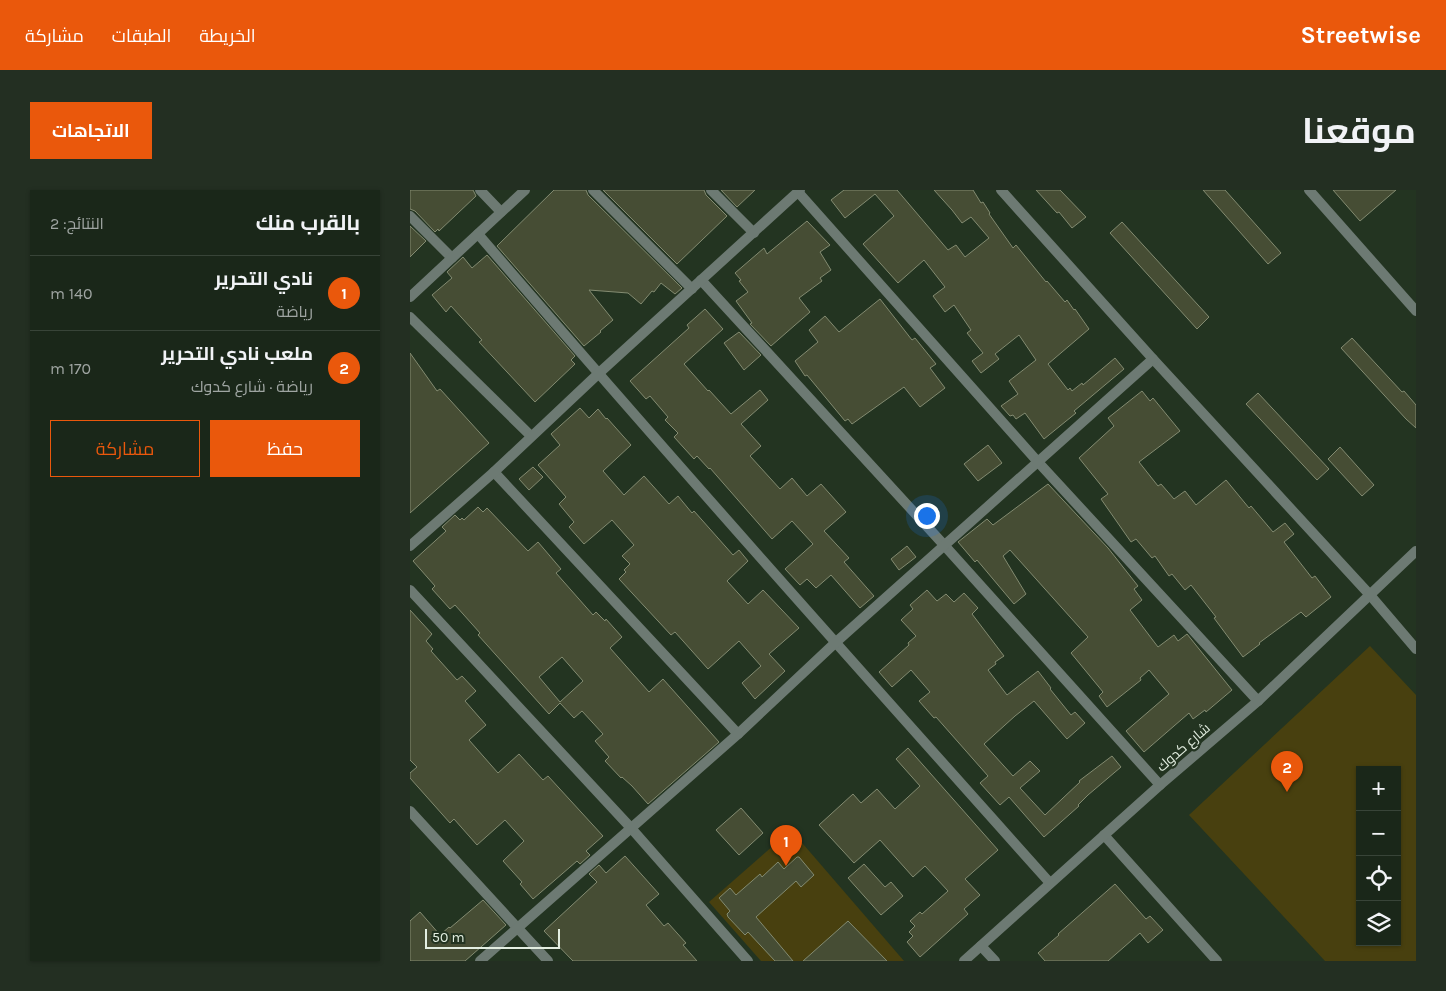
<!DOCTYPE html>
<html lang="ar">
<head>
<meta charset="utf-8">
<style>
	body { margin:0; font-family:Karla,Cairo,sans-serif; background:#232f22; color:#f1f3f6; direction:rtl }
	.controls { position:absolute; right:15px; bottom:15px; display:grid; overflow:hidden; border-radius:0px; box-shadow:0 1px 4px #0004 }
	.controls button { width:45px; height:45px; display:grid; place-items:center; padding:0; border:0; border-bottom:1px solid #384438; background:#1a2719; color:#f1f3f6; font:25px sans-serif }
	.scale { position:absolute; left:15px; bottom:12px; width:135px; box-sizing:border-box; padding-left:5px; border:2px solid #e3eee1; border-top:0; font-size:14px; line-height:18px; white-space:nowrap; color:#e3eee1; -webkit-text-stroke:4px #233421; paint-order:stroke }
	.you { position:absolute; left:516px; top:325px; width:18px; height:18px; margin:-12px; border:4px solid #fff; border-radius:50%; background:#1a73e8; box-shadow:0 0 0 8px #1a73e833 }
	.badge { display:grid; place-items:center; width:32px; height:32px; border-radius:50%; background:#ea580c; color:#fff; font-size:16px; font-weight:700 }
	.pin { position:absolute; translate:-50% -41px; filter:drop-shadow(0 1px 2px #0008) }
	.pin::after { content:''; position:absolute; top:26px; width:18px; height:15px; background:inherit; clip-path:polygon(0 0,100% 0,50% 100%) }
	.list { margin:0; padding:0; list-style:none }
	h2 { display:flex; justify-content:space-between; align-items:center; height:65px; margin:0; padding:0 20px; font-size:21px }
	h2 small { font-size:16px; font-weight:400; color:#9fa5a2 }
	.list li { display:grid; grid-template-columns:32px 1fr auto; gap:15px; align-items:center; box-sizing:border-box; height:75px; padding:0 20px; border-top:1px solid #384438 }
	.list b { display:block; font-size:19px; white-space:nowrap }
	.list p { margin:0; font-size:16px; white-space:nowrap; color:#9fa5a2 }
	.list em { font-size:16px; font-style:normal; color:#9fa5a2 }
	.actions { display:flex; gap:10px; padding:15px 20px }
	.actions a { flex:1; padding:11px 0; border:1px solid #ea580c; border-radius:0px; text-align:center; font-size:18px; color:#ea580c }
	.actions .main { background:#ea580c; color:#fff }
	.icon { flex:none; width:28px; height:28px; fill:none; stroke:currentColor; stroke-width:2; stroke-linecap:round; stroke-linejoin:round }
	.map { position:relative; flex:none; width:1006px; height:771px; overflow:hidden; direction:ltr; border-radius:0px }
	header { display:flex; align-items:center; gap:30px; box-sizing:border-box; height:70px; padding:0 25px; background:#ea580c; color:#fff }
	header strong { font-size:24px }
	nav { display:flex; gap:28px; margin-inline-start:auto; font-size:18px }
	.intro { display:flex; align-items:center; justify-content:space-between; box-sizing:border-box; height:120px; padding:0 30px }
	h1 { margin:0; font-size:35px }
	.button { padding:12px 22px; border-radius:0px; background:#ea580c; color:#fff; font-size:18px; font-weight:700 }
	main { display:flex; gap:30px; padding:0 30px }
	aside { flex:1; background:#1a2719; border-radius:0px; box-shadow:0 1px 4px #0004 }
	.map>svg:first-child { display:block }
	.green { fill:#48400f; fill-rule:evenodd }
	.building { fill:#464d34; stroke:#838b71; fill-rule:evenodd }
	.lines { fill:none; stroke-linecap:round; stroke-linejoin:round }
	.minor { stroke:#6d7a73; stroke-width:10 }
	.tertiary { stroke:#6d7a73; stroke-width:10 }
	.labels { text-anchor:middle; stroke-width:4.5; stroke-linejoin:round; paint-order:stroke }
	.street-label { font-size:14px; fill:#e3eee1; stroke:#233421 }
</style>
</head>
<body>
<header>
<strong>Streetwise</strong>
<nav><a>الخريطة</a><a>الطبقات</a><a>مشاركة</a></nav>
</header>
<div class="intro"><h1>موقعنا</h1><a class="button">الاتجاهات</a></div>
<main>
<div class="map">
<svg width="1006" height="771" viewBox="0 0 1006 771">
	<rect width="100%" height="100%" fill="#233421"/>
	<g class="green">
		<path d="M960,456L1006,505V771H915L779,625ZM950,580H987V752H950Z"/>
		<polygon points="381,640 494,771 351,771 299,712"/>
	</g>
	<g class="building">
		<polygon points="0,0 63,0 66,6 29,41 28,39 25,42 5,21 0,19"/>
		<polygon points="144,0 176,0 178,5 272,98 265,104 251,93 244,102 242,101 231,114 218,103 179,100 203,130 190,141 191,142 174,156 87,56"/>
		<polygon points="193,0 294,0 296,5 317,26 267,74"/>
		<polygon points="311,0 345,0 327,17"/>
		<polygon points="434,0 487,0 538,60 546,55 555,67 579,48 561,27 552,33 542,20 524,0 563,0 571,13 573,12 580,23 579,24 603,58 606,55 636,92 637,91 655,112 657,110 664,120 665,119 679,139 638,174 658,200 660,198 662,201 672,193 673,195 705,168 714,179 664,221 666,223 634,249 615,223 606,229 603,225 600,226 591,216 608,204 599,191 626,170 609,145 585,164 589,169 571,183 562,171 573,163 557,143 561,140 544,115 535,122 523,106 535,97 514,70 488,93 453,54 484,26 465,4 435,28 421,10"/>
		<polygon points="626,0 650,0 676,27 662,38 649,22 647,23"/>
		<polygon points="793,0 815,0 871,63 858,74"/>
		<polygon points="923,0 986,0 950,31"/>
		<polygon points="397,31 420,55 410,62 421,80 410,88 412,91 389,108 400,122 361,156 340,134 342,133 326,111 338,102 329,91 331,90 325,83 354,58 357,64"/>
		<polygon points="712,32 799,127 787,139 700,43"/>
		<polygon points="0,36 16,51 0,67"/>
		<polygon points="77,65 165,166 161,170 165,174 125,212 69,152 72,150 41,116 36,122 22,105 42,88 37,82 53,67 62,78"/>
		<polygon points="470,109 502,150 505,148 526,174 520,178 535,198 510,217 494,197 442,234 438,229 435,231 397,185 395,186 385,171 408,152 399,140 415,126 429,142"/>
		<polygon points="295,119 313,139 274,174 298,201 299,200 321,224 350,200 358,210 331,234 351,256 340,266 370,299 382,288 397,306 411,294 436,322 414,341 439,368 434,372 464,406 450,418 421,385 406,398 397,389 390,395 375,379 403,354 382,331 362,349 300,278 299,279 287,266 284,269 264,247 268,243 255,230 258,227 240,206 236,209 220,191 279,138 277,135"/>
		<polygon points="329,142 351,165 334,180 314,153"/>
		<polygon points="942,148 992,202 994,201 1006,215 1006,238 996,229 931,158"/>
		<polygon points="0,163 27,201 30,199 79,253 0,323"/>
		<polygon points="732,201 740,211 743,208 770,241 729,272 748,296 751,294 764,309 775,301 786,315 816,290 839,318 841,316 863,342 875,333 884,344 874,352 902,388 905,386 921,407 896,427 891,422 849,453 850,454 833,467 804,428 806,427 781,395 775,400 762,384 759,386 745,366 742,368 726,349 721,352 691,309 698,304 669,268 704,236 698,228"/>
		<polygon points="848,203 919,279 907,290 836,214"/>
		<polygon points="170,218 179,228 188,219 196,229 197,228 221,255 193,281 214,305 234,286 259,314 268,306 282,323 284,321 323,365 329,360 338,371 317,391 338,414 353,400 389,438 359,464 375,481 345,509 332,493 351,476 329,451 298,479 265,442 261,445 210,390 209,389 216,382 214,380 220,374 212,366 224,355 202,330 174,354 159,337 164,332 149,314 156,307 128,275 150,255 141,244"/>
		<polygon points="578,255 592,273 568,291 554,274"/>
		<polygon points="930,257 964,295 952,306 918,269"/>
		<polygon points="123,277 133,287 119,300 109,289"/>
		<polygon points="638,294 698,358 728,396 724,399 732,410 720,420 748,457 764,445 768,451 777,444 822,500 796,522 795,520 783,529 779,523 734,562 716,541 759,504 739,480 730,488 731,490 697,517 689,506 693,502 661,463 678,447 600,360 593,366 616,404 604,414 567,370 565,372 548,352 577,329 583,335"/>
		<path d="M68,317L73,322L77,318L118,361L128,352L151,379L146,383L183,425L186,422L195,431L196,429L212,447L200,458L239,502L253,489L309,552L238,614L222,596L212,587L211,588L195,571L199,567L185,551L193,544L172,521L164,528L150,513L139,524L68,445L70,443L45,415L40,419L22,399L25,396L3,371L36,341L32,337L45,325L50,330L52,328L54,330ZM152,467L173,491L150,512L129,487Z"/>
		<polygon points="497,356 506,367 489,380 481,369"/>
		<polygon points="517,400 527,411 536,404 544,412 554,403 568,418 562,424 594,466 585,472 586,474 578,480 597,505 628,481 641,498 640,499 661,525 665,522 675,533 657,549 624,511 605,526 574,554 603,586 620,571 630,581 610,598 635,625 670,592 669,591 702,566 711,577 678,605 668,615 669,616 634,647 599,607 590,615 570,593 578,586 526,527 524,528 509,511 520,502 501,480 482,497 469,482 499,455 498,453 506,446 491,430 503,419 500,415"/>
		<polygon points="0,420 22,444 16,451 23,459 21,461 47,490 52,486 66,501 55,511 76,535 59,550 88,583 109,564 133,590 138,586 193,646 176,661 180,665 170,674 167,671 123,709 110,694 112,692 93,671 114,651 95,630 67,655 44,629 40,633 0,588 0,583 7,577 0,570"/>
		<polygon points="498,558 588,660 555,689 570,705 554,719 558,724 510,767 497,752 503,746 499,742 505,736 500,731 510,722 512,724 538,701 515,676 503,687 470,650 444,673 409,635 443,604 451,613 467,599 485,619 510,596 486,569"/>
		<polygon points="331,618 353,643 329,665 306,640"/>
		<polygon points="215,666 249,704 236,715 254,736 258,733 276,753 273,755 287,771 163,771 134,741 187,692 179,684 189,675 196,683"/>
		<polygon points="387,667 389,667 404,685 391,697 386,691 346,727 383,771 365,771 338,742 335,745 318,727 317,724 320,721 309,708 320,698 326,705 350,684 352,687 368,672 374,679"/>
		<polygon points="454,674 475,697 481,692 493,706 471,725 438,688"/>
		<polygon points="705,694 736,729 740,726 753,740 738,753 730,743 698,771 635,771 628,763 649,745 648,744"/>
		<polygon points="73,710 96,735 55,771 0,771 0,731 10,722 30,745 39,737 40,738"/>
		<polygon points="438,731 477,771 393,771"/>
	</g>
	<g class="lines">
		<g class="minor">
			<polyline points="70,0 91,22"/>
			<polyline points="183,0 282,99"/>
			<polyline points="301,0 344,43"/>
			<polyline points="591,0 743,169 960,405 1006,459"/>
			<polyline points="899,0 1006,121"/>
			<polyline points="388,2 628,272 848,511"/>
			<polyline points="0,26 42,68"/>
			<path d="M68,44C256,263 448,478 640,693"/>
			<polyline points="291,90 534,355 750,595"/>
			<polyline points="0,107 115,0"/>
			<polyline points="0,127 121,246"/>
			<polyline points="84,282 328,544"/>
			<polyline points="0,356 84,282 188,184 390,0"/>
			<polyline points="0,400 221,638 338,771"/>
			<polyline points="0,621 138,771"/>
			<polyline points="694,645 807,771"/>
			<polyline points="571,756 585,771"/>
			<polyline points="70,771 328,544 425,453 743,169"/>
		</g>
		<polyline class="tertiary" points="554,771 750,595 848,511 1006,361"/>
	</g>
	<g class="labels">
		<g class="street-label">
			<text transform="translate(773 557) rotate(-41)" y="5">شارع كدوك</text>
		</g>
	</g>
</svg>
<div class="controls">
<button>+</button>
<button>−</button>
<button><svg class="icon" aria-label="locate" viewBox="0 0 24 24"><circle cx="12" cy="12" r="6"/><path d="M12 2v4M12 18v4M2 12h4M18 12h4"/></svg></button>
<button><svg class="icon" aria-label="layers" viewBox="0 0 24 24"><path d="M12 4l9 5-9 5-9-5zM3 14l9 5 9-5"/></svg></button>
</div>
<div class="scale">50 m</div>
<div class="you"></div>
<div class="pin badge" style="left:376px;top:676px">1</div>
<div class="pin badge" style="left:877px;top:602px">2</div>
</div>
<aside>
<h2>بالقرب منك<small>النتائج: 2</small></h2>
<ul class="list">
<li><span class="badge">1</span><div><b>نادي التحرير</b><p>رياضة</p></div><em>140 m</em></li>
<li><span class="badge">2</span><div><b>ملعب نادي التحرير</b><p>رياضة · شارع كدوك</p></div><em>170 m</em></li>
</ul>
<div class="actions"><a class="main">حفظ</a><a>مشاركة</a></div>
</aside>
</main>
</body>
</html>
